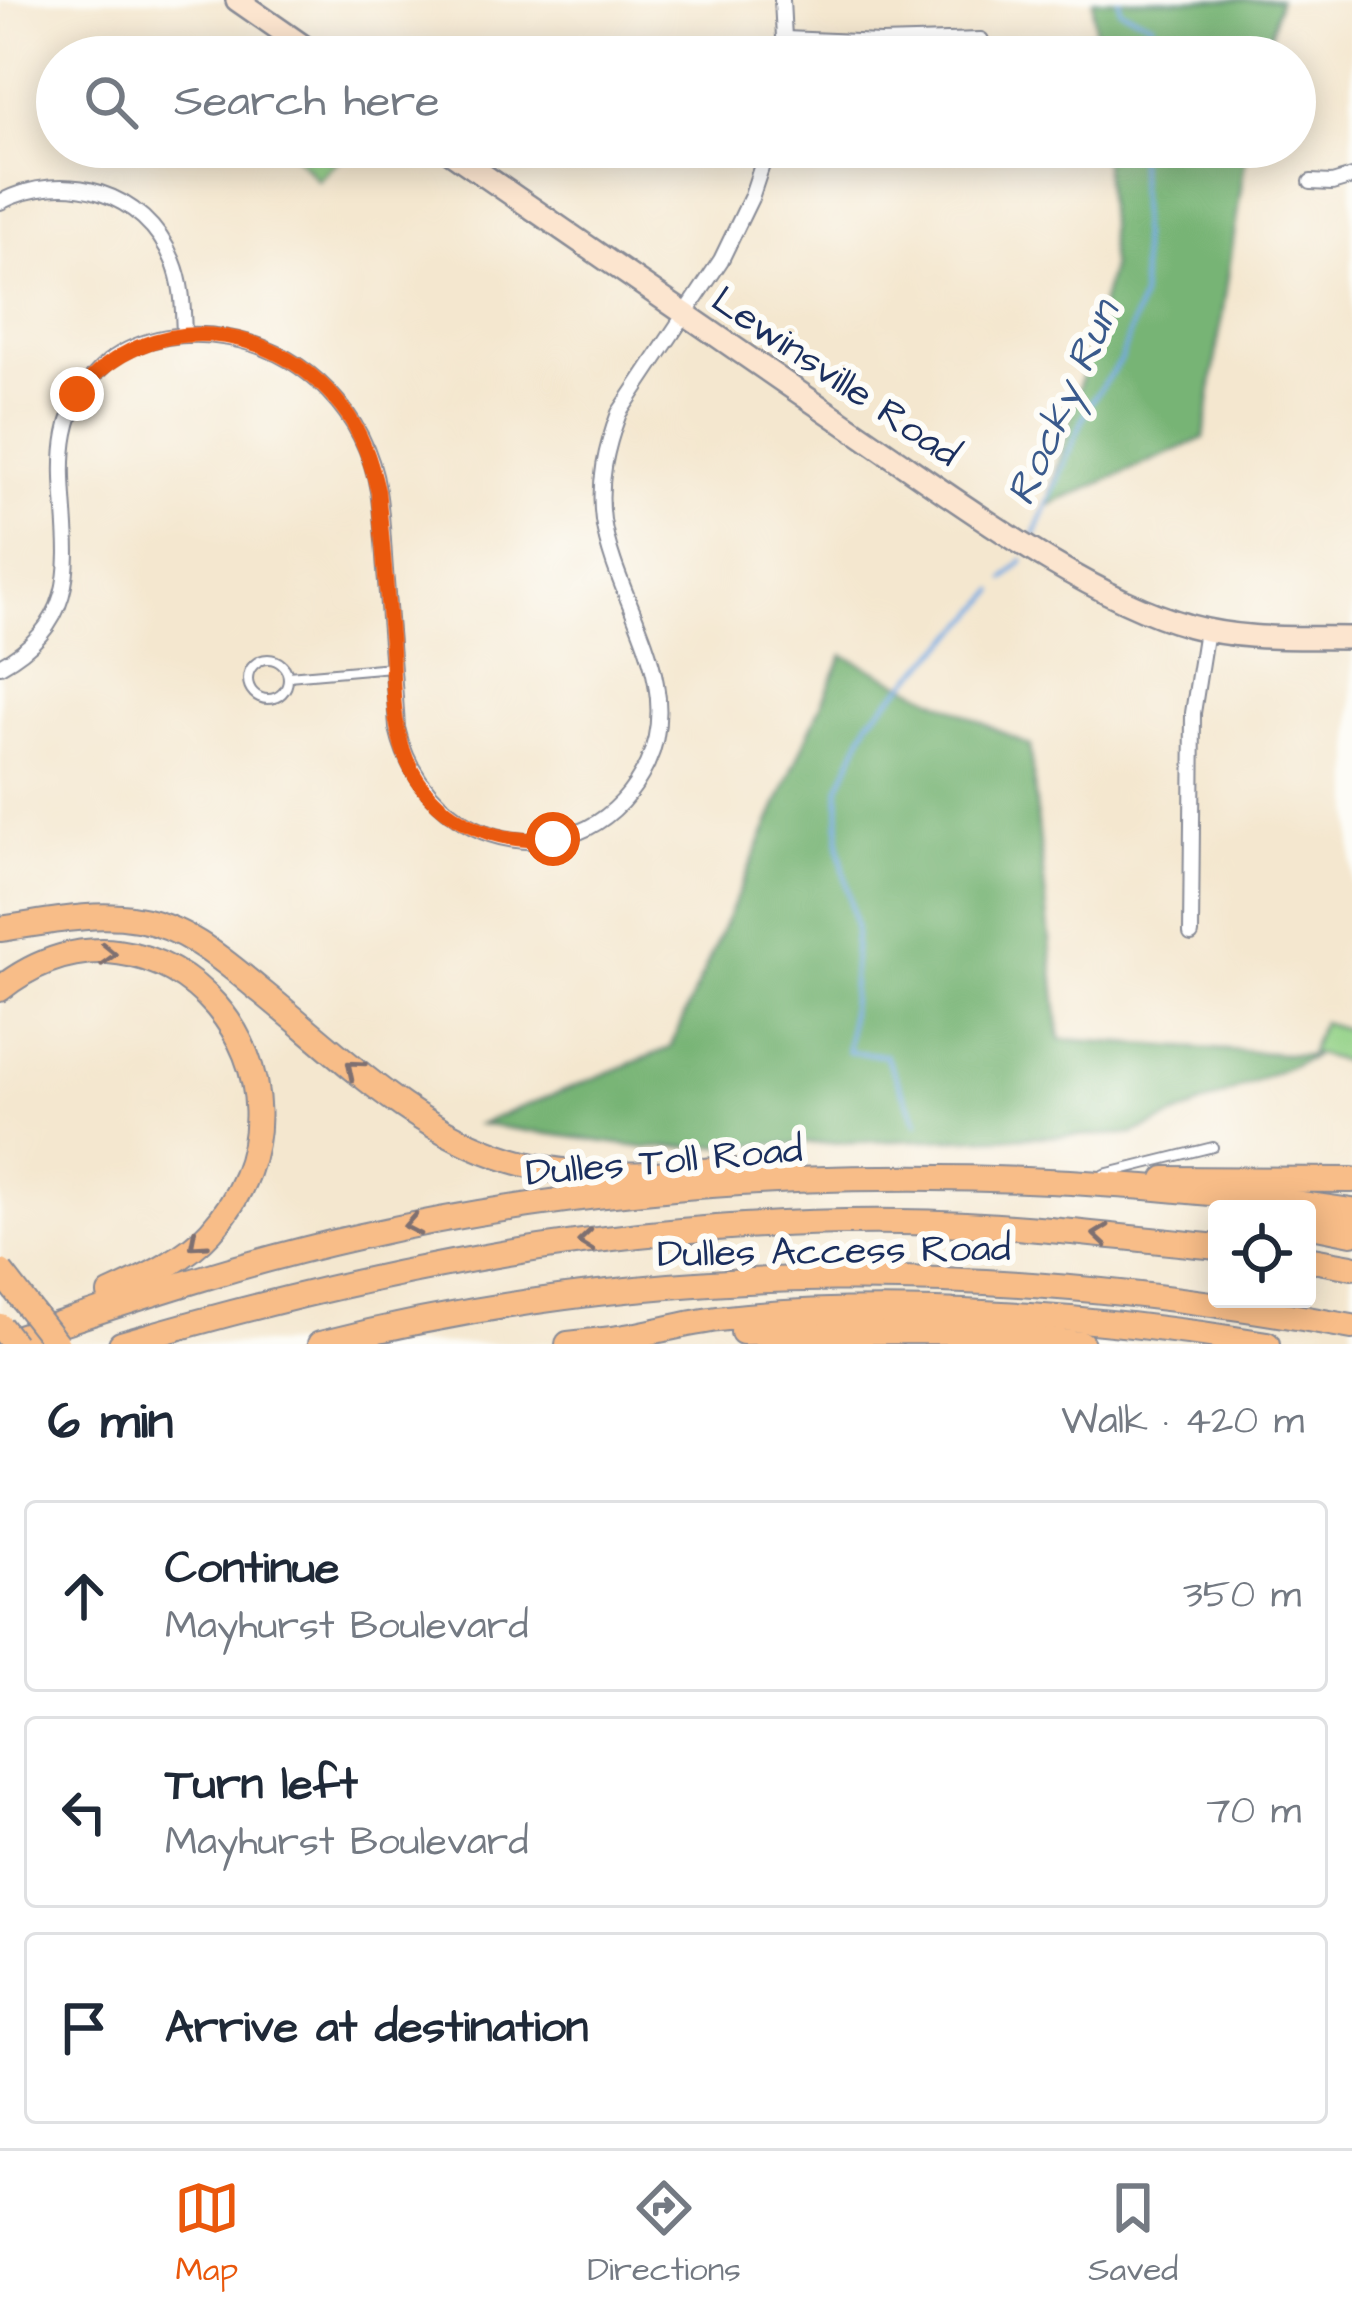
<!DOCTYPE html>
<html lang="en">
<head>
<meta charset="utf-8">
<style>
	body { margin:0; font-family:"Architects Daughter",sans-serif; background:#f6f6f7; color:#1f2937 }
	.controls { position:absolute; right:36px; bottom:36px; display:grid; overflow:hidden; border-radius:12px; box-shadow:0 6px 30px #0003 }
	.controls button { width:108px; height:108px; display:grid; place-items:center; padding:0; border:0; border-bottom:3px solid #e0e1e3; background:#fff; color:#1f2937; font:60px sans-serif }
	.stop { position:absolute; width:36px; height:36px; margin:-27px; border:9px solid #ea580c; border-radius:50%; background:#fff }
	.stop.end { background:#ea580c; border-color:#fff; box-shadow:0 3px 12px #0008 }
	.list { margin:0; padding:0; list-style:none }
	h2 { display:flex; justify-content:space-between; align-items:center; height:156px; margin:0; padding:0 48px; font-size:51px }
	h2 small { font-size:39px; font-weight:400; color:#747a83 }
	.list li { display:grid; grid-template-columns:78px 1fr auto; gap:36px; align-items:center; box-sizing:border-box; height:192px; margin:0 24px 24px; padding:0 24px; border:3px solid #e0e1e3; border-radius:12px }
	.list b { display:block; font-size:45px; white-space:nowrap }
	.list p { margin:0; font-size:39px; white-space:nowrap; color:#747a83 }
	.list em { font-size:39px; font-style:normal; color:#747a83 }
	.icon { flex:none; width:66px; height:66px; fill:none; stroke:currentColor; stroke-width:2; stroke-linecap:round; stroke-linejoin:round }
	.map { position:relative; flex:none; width:1352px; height:1344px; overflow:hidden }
	.search { position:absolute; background:#fff; box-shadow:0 6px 30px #0003; left:36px; right:36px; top:36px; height:132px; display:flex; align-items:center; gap:30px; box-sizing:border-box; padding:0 42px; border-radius:66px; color:#747a83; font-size:45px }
	.sheet { height:804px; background:#fff }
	nav { display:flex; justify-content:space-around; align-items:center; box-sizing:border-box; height:168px; border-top:3px solid #e0e1e3; background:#fff; font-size:33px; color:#747a83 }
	nav a { display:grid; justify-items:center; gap:6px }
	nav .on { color:#ea580c }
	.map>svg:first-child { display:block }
	.green { fill:#94d288; stroke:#588073; stroke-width:3 }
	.forest { fill:#77b474; stroke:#497269; stroke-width:3 }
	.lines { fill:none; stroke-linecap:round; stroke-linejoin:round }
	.stream { stroke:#74aae2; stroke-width:4.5 }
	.lane-casing { stroke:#888b96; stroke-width:12 }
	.street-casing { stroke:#888b96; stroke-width:18 }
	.secondary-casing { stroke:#888b96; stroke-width:26 }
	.highway-casing { stroke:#888b96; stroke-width:28 }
	.lane { stroke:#fff; stroke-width:8 }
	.street { stroke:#fff; stroke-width:14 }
	.secondary { stroke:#fce5cf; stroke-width:21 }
	.highway { stroke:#f8bd88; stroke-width:24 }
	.highway-bridge-casing { stroke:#888b96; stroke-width:28; stroke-linecap:butt }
	.highway-bridge { stroke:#f8bd88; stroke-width:24 }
	.oneway { stroke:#7e6f71 }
	.route { stroke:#ea580c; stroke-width:15 }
	.labels { text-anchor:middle; stroke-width:12; stroke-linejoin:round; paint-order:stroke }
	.street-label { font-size:39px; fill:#1b2f5e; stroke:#fdfcf7 }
	.water-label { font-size:42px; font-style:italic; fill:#3a5a8c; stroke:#fdfcf7 }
</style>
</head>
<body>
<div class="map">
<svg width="1352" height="1344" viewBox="0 0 1352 1344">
	<rect width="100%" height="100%" fill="#fdfcf7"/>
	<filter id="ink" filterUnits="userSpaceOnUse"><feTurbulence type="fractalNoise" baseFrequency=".00833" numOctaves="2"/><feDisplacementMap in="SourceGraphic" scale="24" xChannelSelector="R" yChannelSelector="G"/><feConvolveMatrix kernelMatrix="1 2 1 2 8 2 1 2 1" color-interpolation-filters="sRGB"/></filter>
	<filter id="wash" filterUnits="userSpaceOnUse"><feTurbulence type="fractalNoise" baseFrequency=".004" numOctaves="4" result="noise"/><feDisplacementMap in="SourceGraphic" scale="48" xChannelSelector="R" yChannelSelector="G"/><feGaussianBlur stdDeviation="2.7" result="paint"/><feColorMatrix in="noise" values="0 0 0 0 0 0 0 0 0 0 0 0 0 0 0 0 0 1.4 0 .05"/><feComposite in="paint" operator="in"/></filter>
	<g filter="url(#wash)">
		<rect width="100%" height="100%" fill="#f4e7cf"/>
		<g class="green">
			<polygon points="287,147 351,147 318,180"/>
			<polygon points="1322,1022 1352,1031 1352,1064 1310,1052"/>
		</g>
		<g class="forest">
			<polygon points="1093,0 1279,0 1265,57 1097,57"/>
			<polygon points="1103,147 1247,147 1204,438 1047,506 1111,268"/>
			<polygon points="843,655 1030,746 1060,1039 1315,1056 1133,1134 647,1148 479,1124 670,1048"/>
		</g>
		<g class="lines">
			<g class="stream">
				<polyline points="1119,0 1120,10 1152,23 1144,57"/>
				<polyline points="1034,536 1089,405 1121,359 1142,296 1138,147"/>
				<polyline points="1005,579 1023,560"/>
				<polyline points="918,1123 885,1055 848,1052 856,928 839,848 839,788 869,720 976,614 995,591"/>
			</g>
		</g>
	</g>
	<g filter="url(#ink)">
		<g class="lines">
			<defs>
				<g id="lane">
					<circle cx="268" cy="679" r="20"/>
					<polyline points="288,676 392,667"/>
					<polyline points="1104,1174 1213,1147"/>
				</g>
				<g id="street">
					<polyline points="782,0 785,57"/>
					<polyline points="785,39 881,43 981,40"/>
					<polyline points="1311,182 1332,183 1352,177"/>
					<path d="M0,202C64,169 145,191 173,261C183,285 183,309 184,335"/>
					<path d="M0,666C139,590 0,455 108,362C143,336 187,330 229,338C306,352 366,414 378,491C383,521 383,552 386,582C390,631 394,679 397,728C426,854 589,887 647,764C686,680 615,601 603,520C598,482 606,448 619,413L721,260L751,198L768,147"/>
					<polyline points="1191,934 1193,713 1206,630"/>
				</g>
				<g id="secondary">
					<polyline points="237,0 319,57"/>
					<path d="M443,147C589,249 736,350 884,451C970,510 1090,598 1190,626C1245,641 1296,637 1352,638"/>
				</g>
				<g id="highway">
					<path d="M0,929C45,923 91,911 137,919C187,927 224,961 262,992C340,1055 412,1130 511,1160C582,1182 656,1174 729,1169"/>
					<path d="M0,989C160,863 346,1079 211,1231C185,1260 145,1278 110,1294"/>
					<polyline points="1165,1179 1352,1180"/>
					<polyline points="1307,1224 1352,1233"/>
					<polyline points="1307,1259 1352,1267"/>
					<polyline points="743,1332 951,1331 1082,1344"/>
					<path d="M619,1338C652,1333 685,1323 718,1319C887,1299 1099,1316 1267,1344"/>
					<path d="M0,1343C118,1305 236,1264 357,1237C681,1164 1024,1162 1352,1211"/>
					<path d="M121,1344C378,1268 631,1219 900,1222C1006,1223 1111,1236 1217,1247"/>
					<path d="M320,1344C662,1257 1007,1262 1352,1327"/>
					<polyline points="568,1344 630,1337"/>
				</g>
			</defs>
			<use href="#lane" class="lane-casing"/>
			<use href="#street" class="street-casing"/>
			<use href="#secondary" class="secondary-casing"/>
			<use href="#highway" class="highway-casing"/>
			<use href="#lane" class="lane"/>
			<use href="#street" class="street"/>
			<use href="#secondary" class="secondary"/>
			<use href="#highway" class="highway"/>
			<defs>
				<g id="highway-bridge">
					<polyline points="1,1272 57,1344"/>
					<polyline points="0,1326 14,1344"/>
				</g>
			</defs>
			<use href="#highway-bridge" class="highway-bridge-casing"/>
			<use href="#highway-bridge" class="highway-bridge"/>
		</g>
		<defs><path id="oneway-chevron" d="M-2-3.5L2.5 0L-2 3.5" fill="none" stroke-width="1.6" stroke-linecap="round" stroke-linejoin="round" transform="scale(3)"/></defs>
		<g class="oneway">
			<use href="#oneway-chevron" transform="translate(108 954) rotate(2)"/>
			<use href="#oneway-chevron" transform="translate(354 1068) rotate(-140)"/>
			<use href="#oneway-chevron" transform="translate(412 1225) rotate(169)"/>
			<use href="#oneway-chevron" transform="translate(1101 1235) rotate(-174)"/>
			<use href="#oneway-chevron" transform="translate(586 1241) rotate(174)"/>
			<use href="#oneway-chevron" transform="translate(197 1242) rotate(139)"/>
		</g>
	</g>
	<g class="lines" filter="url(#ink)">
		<path class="route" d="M77,394C149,306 274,320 342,407C362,432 371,462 378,492C382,542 387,592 391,641C393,672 392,705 399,735C415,808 481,846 553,839"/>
	</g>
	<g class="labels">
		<g class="street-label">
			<text transform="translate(837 375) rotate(34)" y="14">Lewinsville Road</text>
			<text transform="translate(664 1159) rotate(-5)" y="14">Dulles Toll Road</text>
			<text transform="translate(834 1249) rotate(-1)" y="14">Dulles Access Road</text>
		</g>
		<g class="water-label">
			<text transform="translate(1061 402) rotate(-66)" y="15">Rocky Run</text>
		</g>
	</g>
</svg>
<div class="controls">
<button><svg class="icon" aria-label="locate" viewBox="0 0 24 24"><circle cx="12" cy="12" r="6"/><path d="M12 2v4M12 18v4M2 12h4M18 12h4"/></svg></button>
</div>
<div class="stop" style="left:553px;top:839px"></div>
<div class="stop end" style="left:77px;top:394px"></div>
<div class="search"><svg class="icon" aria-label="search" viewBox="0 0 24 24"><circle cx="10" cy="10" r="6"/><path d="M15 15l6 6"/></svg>Search here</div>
</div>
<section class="sheet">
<h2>6 min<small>Walk · 420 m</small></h2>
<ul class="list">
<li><svg class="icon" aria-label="ahead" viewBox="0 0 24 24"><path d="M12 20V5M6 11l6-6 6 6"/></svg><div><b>Continue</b><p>Mayhurst Boulevard</p></div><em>350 m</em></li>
<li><svg class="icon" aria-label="left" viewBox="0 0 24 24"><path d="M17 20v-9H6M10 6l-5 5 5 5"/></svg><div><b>Turn left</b><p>Mayhurst Boulevard</p></div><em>70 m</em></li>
<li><svg class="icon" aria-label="arrive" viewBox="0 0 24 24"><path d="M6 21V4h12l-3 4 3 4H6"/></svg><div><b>Arrive at destination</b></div></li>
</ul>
</section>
<nav>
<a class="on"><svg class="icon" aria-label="map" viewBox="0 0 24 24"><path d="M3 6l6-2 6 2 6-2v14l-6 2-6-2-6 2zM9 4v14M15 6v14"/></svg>Map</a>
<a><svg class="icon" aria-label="directions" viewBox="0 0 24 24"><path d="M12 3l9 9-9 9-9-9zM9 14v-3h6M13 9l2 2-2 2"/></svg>Directions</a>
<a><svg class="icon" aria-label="saved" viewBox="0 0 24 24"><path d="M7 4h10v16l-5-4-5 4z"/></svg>Saved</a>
</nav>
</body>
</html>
